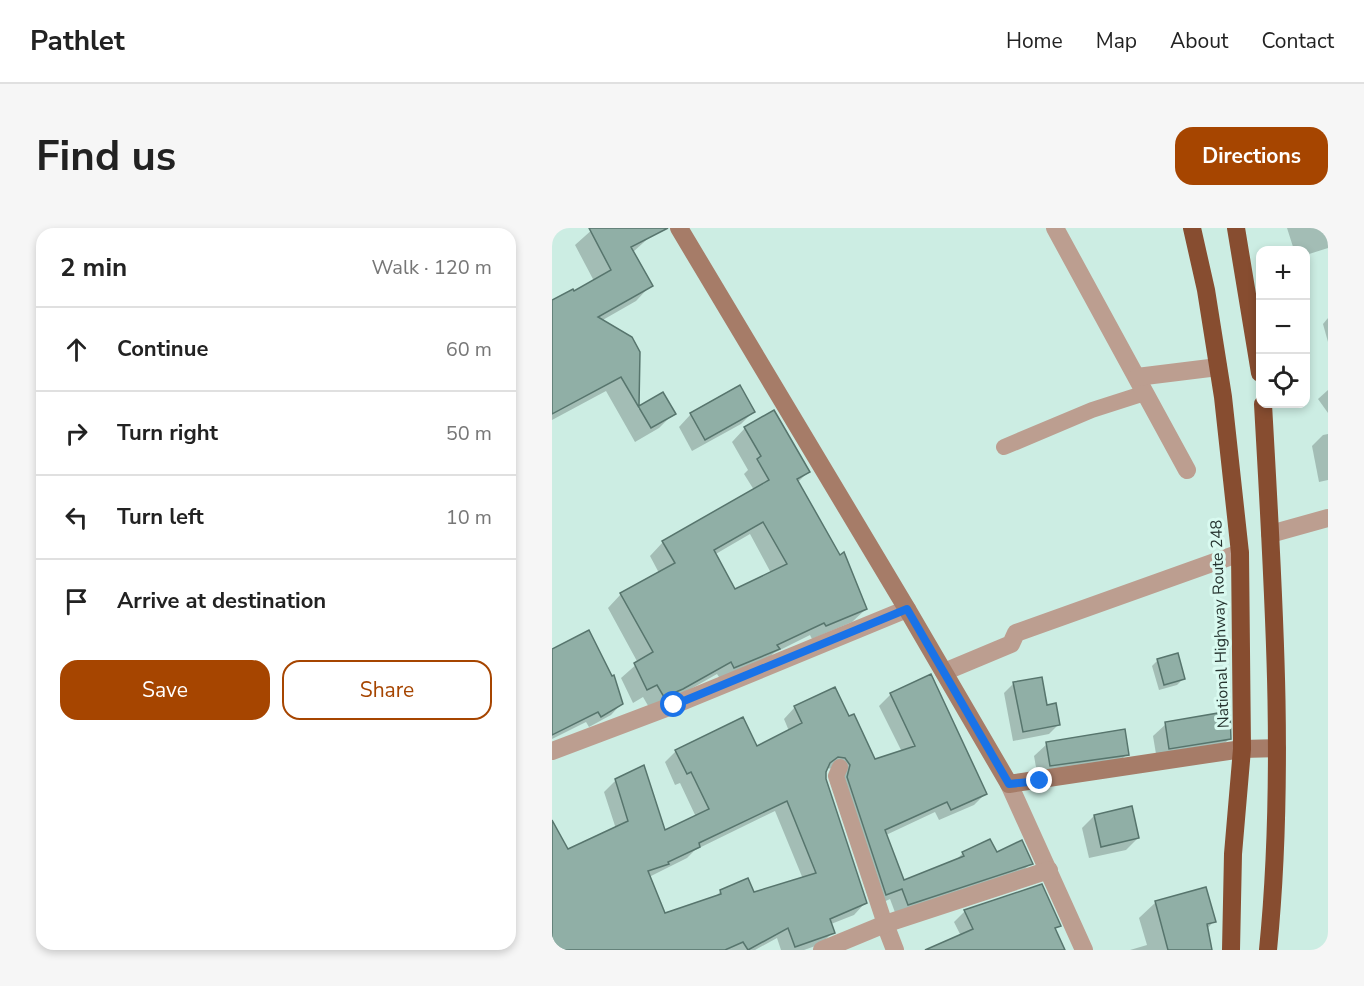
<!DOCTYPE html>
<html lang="en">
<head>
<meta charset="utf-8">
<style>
	body { margin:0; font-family:"Nunito Sans",sans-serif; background:#f6f6f6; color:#222 }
	.controls { position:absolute; right:18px; top:18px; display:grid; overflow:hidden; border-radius:12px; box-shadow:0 3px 9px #0003 }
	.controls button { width:54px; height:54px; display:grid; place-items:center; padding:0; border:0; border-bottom:2px solid #e0e0e0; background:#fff; color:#222; font:30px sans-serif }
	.stop { position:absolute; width:18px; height:18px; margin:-14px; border:4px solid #1a73e8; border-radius:50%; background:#fff }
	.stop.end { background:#1a73e8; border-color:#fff; box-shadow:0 2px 6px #0008 }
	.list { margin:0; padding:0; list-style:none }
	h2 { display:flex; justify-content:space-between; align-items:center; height:78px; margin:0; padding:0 24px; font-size:26px }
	h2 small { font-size:20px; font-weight:400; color:#767676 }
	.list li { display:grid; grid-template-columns:39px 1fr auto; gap:18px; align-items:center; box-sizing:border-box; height:84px; padding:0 24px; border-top:2px solid #e0e0e0 }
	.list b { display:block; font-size:22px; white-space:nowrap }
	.list em { font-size:20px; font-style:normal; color:#767676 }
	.actions { display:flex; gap:12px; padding:18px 24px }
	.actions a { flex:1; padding:14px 0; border:2px solid #a64500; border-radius:18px; text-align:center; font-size:21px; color:#a64500 }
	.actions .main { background:#a64500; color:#fff }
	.icon { flex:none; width:33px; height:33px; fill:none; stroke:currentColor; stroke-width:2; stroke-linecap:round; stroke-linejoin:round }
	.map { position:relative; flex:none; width:776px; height:722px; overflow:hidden; border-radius:18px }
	header { display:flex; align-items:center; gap:36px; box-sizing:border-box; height:84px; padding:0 30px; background:#fff; border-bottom:2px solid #e0e0e0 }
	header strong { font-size:28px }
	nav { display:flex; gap:33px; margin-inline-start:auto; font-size:21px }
	.intro { display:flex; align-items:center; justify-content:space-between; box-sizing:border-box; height:144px; padding:0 36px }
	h1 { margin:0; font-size:42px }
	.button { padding:15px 27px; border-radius:18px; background:#a64500; color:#fff; font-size:21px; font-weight:700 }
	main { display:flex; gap:36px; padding:0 36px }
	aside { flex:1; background:#fff; border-radius:18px; box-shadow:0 3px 9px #0003 }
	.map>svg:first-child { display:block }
	.shadow { fill:#0003; fill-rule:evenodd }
	.building { fill:#90afa6; stroke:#57756d; stroke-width:1.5; fill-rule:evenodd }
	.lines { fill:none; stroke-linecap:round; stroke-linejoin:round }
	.lane { stroke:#bc9e90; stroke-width:16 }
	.street { stroke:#bc9e90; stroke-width:18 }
	.secondary { stroke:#a67c68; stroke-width:18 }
	.highway { stroke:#874d30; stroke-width:18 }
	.route { stroke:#1a73e8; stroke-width:8 }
	.labels { text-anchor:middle; stroke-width:6; stroke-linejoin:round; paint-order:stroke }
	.street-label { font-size:16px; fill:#26332f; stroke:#d9faf0 }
</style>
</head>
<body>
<header>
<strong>Pathlet</strong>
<nav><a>Home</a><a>Map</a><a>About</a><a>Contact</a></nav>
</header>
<div class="intro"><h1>Find us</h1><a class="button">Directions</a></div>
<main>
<aside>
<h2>2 min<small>Walk · 120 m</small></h2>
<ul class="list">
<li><svg class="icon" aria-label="ahead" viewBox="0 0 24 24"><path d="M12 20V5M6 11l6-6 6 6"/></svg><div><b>Continue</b></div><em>60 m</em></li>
<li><svg class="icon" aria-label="right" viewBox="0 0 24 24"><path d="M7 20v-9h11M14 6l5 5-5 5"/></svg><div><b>Turn right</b></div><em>50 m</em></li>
<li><svg class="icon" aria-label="left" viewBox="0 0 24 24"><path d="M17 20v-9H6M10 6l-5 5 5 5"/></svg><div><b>Turn left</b></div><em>10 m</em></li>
<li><svg class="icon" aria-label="arrive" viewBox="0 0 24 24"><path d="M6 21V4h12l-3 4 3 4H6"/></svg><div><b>Arrive at destination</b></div></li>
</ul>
<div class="actions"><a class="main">Save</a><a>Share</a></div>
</aside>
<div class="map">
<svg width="776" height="722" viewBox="0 0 776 722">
	<rect width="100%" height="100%" fill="#ccede3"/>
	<g class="shadow">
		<polygon points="42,0 98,0 101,6 81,24 99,57 84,73 49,93 86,124 86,181 111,166 122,185 107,200 83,214 54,163 0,192 0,74 42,53 23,17"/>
		<polygon points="735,0 776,0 776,20 754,27 754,22 742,22"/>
		<polygon points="776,90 776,114 771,96"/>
		<polygon points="187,159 201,184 189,196 140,223 127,199 139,186"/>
		<polygon points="776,162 776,185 766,171"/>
		<path d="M193,200L257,243L246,254L314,381L300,394L260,411L258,407L222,425L212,434L169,452L165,446L116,474L98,481L91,469L81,475L69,450L86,435L56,380L69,366L107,345L98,328L111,314L202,262L192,246L196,242L180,214ZM198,306L219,345L182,363L162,327Z"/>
		<polygon points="776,206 776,252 767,254 760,218 771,207"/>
		<polygon points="0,422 70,475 59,487 37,499 34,494 0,511"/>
		<polygon points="606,432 631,451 625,457 607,462 600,438"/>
		<polygon points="462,455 494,479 506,497 497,506 461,513 452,465"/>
		<path d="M339,466L433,566L422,577L387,592L383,584L334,607L351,654L403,633L411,625L444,626L479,635L467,647L344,687L338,671L323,678L281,541L275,540L273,552L313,675L302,687L279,696L281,704L269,716L252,722H229L225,710L203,722H53L13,637L7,643L32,722H0V595L17,626L64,601L52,564L64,552L112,604L144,589L128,555L123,557L113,534L124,523L204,520L237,503L232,491L243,479L296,490L322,533L350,524L327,478ZM223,583L251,651L201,666L169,663L162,670L112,687L97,649L135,630L143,622Z"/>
		<polygon points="614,496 677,511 665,523 605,532 601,508"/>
		<polygon points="495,516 575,526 563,538 486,550 482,528"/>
		<polygon points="542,588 586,610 574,622 537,630 530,600"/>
		<polygon points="604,674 662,693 655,701 659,722 578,722 595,717 587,690"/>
		<polygon points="413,683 507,697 496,708 465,722 376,722 409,708 402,694"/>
	</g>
	<g class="building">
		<polygon points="37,0 116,0 79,19 101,58 46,89 80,109 88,124 87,178 111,164 124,186 99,200 69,149 0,186 0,72 21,61 22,63 59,42"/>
		<polygon points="188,157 203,184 153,212 138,185"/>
		<path d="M222,182L258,244L245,251L288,327L292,324L315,381L274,398L272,395L225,417L228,421L182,440L179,434L131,461L112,469L105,457L95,462L82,435L101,424L68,365L123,335L110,313L217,252L205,231L209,228L192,199ZM211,294L235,336L183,361L162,322Z"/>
		<polygon points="37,402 60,448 62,447 71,476 49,489 46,484 0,507 0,421"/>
		<polygon points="626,425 633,451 612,457 605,431"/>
		<path d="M379,446L435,566L399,582L395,574L333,602L352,652L412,628L410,624L438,611L445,624L470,612L481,636L356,677L350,661L334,667L295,549L298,537L293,530L286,529L278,535L274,544V551L315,675L278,691L283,705L243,719L236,700L196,722L191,714L173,722H0V592L16,621L76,593L63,551L92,537L113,602L157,581L139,544L135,546L123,522L191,489L205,518L250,495L242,478L283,459L297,488L302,486L323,531L363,518L338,465ZM235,573L264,645L202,664L196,650L168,662L169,666L113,685L96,643L117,636L116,634L148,619L147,615Z"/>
		<polygon points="490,449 495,477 504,475 508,497 471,504 461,454"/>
		<polygon points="678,483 679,511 617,521 613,494"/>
		<polygon points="573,501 577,527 498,538 494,514"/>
		<polygon points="580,578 587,610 549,619 542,587"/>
		<polygon points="490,656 509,698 503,700 513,722 373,722 421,701 412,682"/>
		<polygon points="654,659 664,694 655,696 660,722 616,722 603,673"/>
	</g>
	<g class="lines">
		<g class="lane">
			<polyline points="452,219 540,182 593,165"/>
			<polyline points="288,539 284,548 333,696"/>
		</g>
		<g class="street">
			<polyline points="503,0 635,242"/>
			<polyline points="585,149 666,139"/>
			<polyline points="718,306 776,290"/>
			<polyline points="392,444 459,416 464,405 688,325"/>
			<polyline points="0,523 122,477 355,381"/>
			<polyline points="457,556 532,722"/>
			<polyline points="333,696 343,722"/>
			<polyline points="270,722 333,696 497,642"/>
		</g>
		<polyline class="secondary" points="127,0 355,381 457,556 690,521 725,520"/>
		<g class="highway">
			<polyline points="640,0 654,62 671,169 688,325 690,521 681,626 679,722"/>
			<polyline points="684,0 708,145"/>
			<path d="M711,176C721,357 734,541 716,722"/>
		</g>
	</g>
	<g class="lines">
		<polyline class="route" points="122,477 355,381 457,556 488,553"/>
	</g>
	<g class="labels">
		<g class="street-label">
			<text transform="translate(667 396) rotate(-92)" y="6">National Highway Route 248</text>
		</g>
	</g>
</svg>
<div class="controls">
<button>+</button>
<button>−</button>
<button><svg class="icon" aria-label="locate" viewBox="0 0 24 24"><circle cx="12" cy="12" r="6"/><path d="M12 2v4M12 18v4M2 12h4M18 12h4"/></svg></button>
</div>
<div class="stop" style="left:122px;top:477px"></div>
<div class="stop end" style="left:488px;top:553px"></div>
</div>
</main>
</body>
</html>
